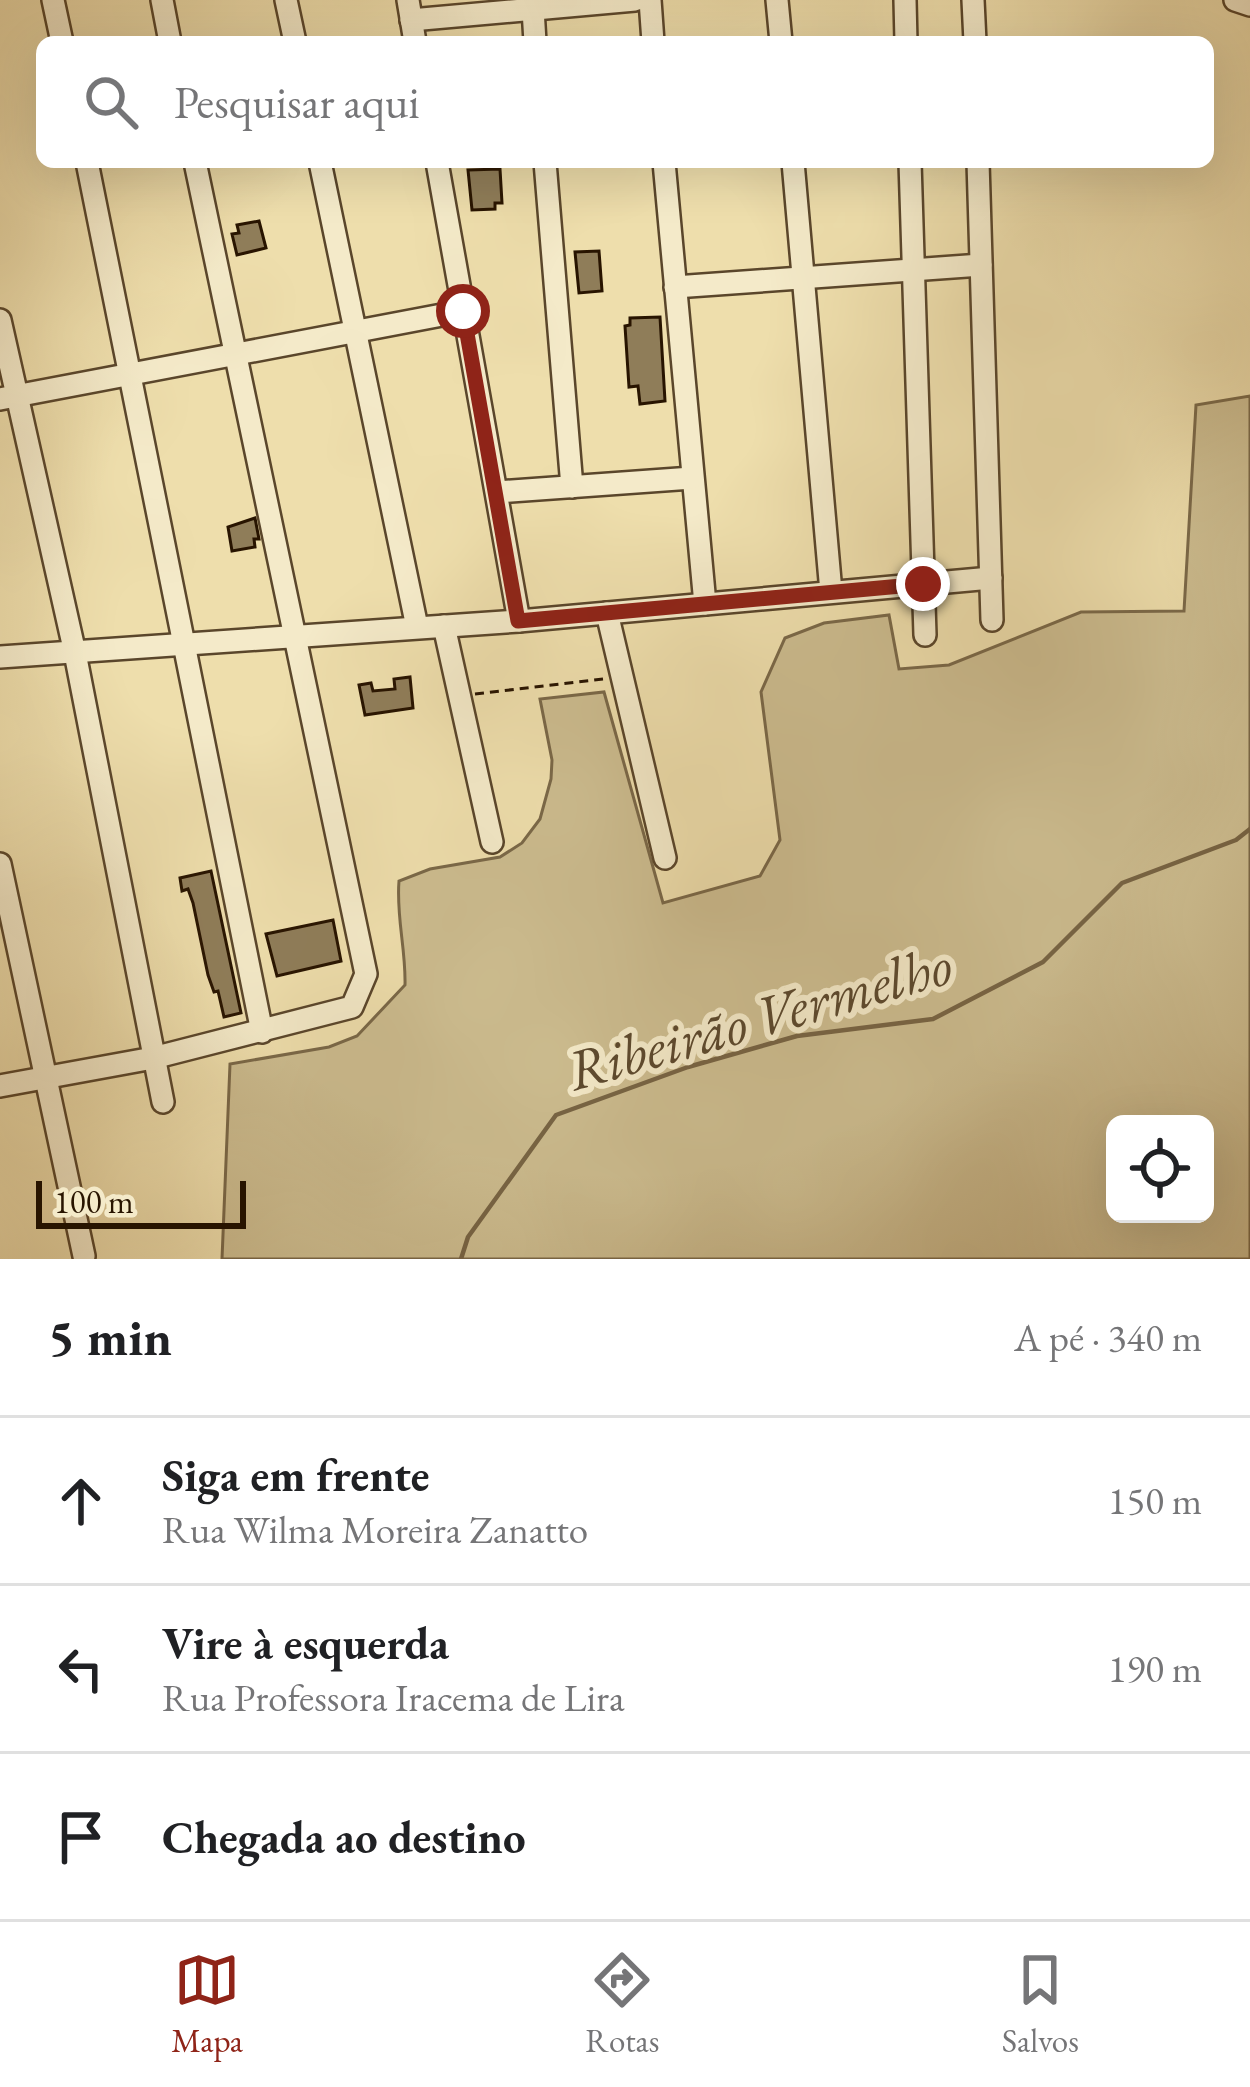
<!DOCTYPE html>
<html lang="pt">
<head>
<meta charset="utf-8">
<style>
	body { margin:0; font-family:"EB Garamond",serif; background:#f2f2f2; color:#202124 }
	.controls { position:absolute; right:36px; bottom:36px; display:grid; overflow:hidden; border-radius:18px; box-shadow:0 12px 48px #0002 }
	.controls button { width:108px; height:108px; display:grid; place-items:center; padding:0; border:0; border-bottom:3px solid #e0e0e0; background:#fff; color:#202124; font:60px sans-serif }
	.scale { position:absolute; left:36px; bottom:30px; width:210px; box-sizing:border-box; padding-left:12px; border:6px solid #281400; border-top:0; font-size:33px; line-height:42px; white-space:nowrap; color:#281400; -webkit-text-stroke:9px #f4eac9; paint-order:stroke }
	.stop { position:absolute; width:36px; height:36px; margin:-27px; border:9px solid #8f2418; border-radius:50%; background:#fff }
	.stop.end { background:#8f2418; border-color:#fff; box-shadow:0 3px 12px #0008 }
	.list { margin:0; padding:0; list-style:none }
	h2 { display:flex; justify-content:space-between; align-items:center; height:156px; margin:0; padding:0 48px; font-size:51px }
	h2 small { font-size:39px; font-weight:400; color:#757577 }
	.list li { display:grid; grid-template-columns:78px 1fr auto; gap:36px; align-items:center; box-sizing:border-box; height:168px; padding:0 48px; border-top:3px solid #e0e0e0 }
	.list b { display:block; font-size:45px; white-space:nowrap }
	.list p { margin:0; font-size:39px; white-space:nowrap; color:#757577 }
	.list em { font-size:39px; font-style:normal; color:#757577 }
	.icon { flex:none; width:66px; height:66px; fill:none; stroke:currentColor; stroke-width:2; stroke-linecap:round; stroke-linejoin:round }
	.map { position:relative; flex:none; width:1250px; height:1259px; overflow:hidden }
	.search { position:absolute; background:#fff; box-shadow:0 12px 48px #0002; left:36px; right:36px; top:36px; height:132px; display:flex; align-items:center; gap:30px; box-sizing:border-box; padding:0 42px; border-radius:18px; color:#757577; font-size:45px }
	.sheet { height:660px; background:#fff }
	nav { display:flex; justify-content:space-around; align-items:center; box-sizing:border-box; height:168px; border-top:3px solid #e0e0e0; background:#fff; font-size:33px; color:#757577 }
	nav a { display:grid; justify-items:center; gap:6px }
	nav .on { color:#8f2418 }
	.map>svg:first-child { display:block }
	.green { fill:#ccbc8f; stroke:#7a6848; stroke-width:3; fill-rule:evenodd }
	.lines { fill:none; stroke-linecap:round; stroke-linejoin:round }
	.stream { stroke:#776444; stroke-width:4.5 }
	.building { fill:#8f7d59; stroke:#281400; stroke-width:3 }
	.minor-casing { stroke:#5a462b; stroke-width:26 }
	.path { stroke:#281400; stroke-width:3; stroke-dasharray:9 6; stroke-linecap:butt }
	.minor { stroke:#f4eac9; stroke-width:21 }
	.route { stroke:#8f2418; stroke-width:15 }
	.labels { text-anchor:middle; stroke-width:12; stroke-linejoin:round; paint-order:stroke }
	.water-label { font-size:57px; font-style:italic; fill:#5c492e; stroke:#f4eac9 }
</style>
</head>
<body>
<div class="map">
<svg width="1250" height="1259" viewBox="0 0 1250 1259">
	<rect width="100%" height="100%" fill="#eedeac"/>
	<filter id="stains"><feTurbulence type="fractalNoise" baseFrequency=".00167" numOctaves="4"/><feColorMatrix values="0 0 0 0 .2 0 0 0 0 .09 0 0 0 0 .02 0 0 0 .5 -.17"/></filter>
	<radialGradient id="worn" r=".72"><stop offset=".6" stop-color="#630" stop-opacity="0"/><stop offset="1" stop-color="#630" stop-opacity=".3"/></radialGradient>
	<path class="green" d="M1250,396V1259H222L230,1064L329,1047L357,1036L405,985C406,949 396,917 399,881L430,869L500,857L522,843L540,819L551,779L552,760L540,699L604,692L663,903L760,876L780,840L761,692L785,638L824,623L889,615L899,669L949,665L1081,612L1184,611L1196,405ZM1115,1124H1205V1214H1115Z"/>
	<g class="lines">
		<polyline class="stream" points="461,1259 468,1237 556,1115 688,1067 797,1036 933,1019 1043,962 1122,883 1236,840 1250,829"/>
	</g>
	<g class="building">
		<polygon points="500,169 502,203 495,203 495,209 472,210 468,170"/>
		<polygon points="259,221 266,248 237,255 232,234 239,233 237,225"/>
		<polygon points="599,251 602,291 579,293 575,252"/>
		<polygon points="660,317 665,401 640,404 638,386 629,387 625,326 630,325 630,318"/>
		<polygon points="255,518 259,539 254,539 255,547 232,551 228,527"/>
		<polygon points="410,677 413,708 365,715 359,685 371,683 373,691 395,689 394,679"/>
		<polygon points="211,871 241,1013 224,1017 218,991 214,992 208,975 193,903 188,889 182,891 180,878"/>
		<polygon points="333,920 341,961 277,976 266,934"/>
	</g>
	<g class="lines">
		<defs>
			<g id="minor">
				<polyline points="53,0 62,42"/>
				<polyline points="162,0 170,42"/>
				<polyline points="286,0 295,42"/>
				<polyline points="408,0 415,42"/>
				<polyline points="650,0 653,42"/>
				<polyline points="777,0 781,42"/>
				<polyline points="905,0 906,42"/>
				<polyline points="973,0 975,42"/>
				<polyline points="1235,0 1250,5"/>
				<polyline points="533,9 535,42"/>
				<polyline points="411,20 635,0"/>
				<polyline points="87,162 262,1032"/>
				<polyline points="320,162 417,627"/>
				<polyline points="437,162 519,621"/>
				<polyline points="545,162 572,487"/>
				<polyline points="664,162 705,604"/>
				<polyline points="793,162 831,592"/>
				<polyline points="910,162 925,635"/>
				<polyline points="978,162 992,620"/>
				<polyline points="675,287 981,265"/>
				<polyline points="0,320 75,653 163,1102"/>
				<polyline points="0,399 463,311"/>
				<polyline points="497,492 692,478"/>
				<polyline points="607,613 665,858"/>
				<polyline points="444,626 492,842"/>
				<polyline points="0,657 519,621 991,578"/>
				<polyline points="0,864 84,1256"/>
				<polyline points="0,1086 153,1058 352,1007 366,974 195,162"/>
			</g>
		</defs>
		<use href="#minor" class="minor-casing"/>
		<polyline class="path" points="475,694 603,679"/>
		<use href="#minor" class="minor"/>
	</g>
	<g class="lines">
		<polyline class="route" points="463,311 518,621 923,584"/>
	</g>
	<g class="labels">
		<g class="water-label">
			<text transform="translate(759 1017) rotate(-16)" y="20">Ribeirão Vermelho</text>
		</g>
	</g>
	<rect width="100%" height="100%" filter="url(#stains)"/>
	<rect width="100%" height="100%" fill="url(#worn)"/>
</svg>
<div class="controls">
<button><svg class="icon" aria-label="locate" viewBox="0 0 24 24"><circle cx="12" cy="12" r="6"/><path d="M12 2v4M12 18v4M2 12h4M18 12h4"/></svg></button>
</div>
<div class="scale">100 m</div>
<div class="stop" style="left:463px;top:311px"></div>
<div class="stop end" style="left:923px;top:584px"></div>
<div class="search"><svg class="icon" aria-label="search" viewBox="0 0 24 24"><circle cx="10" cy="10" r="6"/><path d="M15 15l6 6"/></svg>Pesquisar aqui</div>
</div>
<section class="sheet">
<h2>5 min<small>A pé · 340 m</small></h2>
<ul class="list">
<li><svg class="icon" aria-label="ahead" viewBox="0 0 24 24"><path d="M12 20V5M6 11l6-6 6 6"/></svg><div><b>Siga em frente</b><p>Rua Wilma Moreira Zanatto</p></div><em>150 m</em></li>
<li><svg class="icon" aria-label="left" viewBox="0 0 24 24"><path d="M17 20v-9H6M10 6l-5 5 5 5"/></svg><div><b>Vire à esquerda</b><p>Rua Professora Iracema de Lira</p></div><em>190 m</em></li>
<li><svg class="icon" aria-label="arrive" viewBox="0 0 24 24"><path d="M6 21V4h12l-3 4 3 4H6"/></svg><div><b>Chegada ao destino</b></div></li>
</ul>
</section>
<nav>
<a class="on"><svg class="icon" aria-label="map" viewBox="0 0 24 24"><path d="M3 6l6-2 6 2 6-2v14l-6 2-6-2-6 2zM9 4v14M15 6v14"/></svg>Mapa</a>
<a><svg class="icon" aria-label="directions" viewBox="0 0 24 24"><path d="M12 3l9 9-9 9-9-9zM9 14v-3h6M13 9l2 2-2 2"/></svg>Rotas</a>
<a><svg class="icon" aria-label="saved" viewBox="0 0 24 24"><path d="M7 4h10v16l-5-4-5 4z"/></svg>Salvos</a>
</nav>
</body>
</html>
